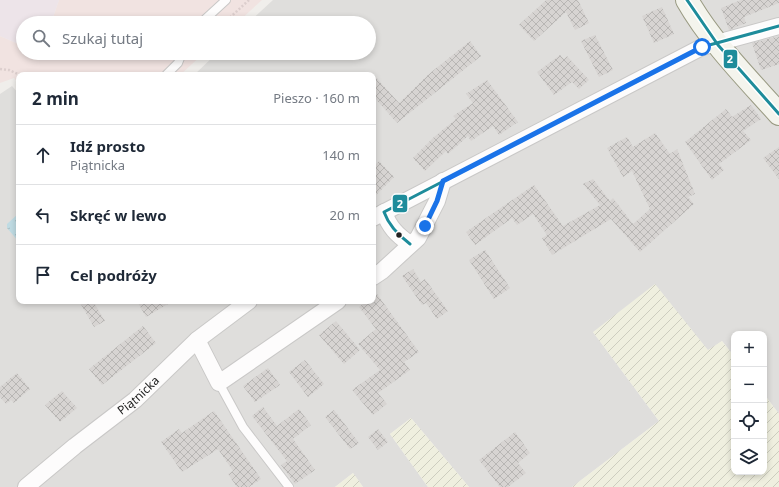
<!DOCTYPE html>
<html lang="pl">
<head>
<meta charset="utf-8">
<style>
	body { margin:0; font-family:"Noto Sans",sans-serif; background:#f6f6f7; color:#1f2937 }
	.controls { position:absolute; right:12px; bottom:12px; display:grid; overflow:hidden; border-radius:8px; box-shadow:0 2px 6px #0003 }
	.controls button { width:36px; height:36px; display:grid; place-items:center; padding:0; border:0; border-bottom:1px solid #e0e1e3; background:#fff; color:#1f2937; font:20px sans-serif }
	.stop { position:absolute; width:12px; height:12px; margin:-9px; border:3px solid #1a73e8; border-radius:50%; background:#fff }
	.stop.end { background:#1a73e8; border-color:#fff; box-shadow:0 1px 4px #0008 }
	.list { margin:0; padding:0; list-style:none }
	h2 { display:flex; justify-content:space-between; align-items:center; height:52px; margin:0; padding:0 16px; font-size:17px }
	h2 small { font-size:13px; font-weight:400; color:#747a83 }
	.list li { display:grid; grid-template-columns:26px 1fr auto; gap:12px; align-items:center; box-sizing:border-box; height:60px; padding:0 16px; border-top:1px solid #e0e1e3 }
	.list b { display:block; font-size:15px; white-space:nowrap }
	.list p { margin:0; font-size:13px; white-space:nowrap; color:#747a83 }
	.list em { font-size:13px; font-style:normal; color:#747a83 }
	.icon { flex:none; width:22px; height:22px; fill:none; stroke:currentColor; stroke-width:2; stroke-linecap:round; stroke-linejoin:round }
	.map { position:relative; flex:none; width:779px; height:487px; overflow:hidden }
	.search { position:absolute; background:#fff; box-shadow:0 2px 6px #0003; left:16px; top:16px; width:360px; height:44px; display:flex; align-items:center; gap:10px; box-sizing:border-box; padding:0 14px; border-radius:22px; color:#747a83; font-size:15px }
	.panel { position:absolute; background:#fff; box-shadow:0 2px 6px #0003; left:16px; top:72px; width:360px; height:232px; border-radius:8px }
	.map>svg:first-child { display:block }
	.residential { fill:#dfdedc }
	.commercial { fill:#f1e3e1 }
	.industrial { fill:#ede4e9 }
	.farmland { fill:url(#farmland-furrows) }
	.water { fill:url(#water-ripples) }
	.building { fill:url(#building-cross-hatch) }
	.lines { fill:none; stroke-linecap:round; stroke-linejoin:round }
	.lane-casing { stroke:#c9c8c7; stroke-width:10 }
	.street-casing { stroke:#c9c8c7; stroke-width:18 }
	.secondary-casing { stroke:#999a82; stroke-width:24 }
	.path { stroke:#dccecd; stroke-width:2.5; stroke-dasharray:2 2; stroke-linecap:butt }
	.lane { stroke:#fdfcfc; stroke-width:8 }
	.street { stroke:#fdfcfc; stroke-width:16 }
	.secondary { stroke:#f4f4ed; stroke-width:22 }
	.bus-1-casing { stroke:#fff; stroke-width:6 }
	.bus-1 { stroke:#1e8c9b; stroke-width:3 }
	.route { stroke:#1a73e8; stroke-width:5 }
	.bus-dot { fill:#222; stroke:#fff; stroke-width:1.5 }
	.labels { text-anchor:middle; stroke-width:3.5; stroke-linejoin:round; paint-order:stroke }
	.street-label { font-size:12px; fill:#222; stroke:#fff }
	.line-badge { stroke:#fff; stroke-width:1.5 }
	.badge-label { font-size:11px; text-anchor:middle; font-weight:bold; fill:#fff }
</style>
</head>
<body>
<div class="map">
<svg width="779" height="487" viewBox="0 0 779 487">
	<defs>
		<pattern id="farmland-furrows" width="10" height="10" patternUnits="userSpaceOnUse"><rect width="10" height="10" fill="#efefdf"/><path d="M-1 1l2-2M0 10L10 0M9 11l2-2" fill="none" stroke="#cdcdbf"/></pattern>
		<pattern id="water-ripples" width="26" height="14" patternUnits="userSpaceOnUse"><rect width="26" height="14" fill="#bfdbe3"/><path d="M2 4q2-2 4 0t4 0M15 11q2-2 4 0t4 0" fill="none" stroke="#a4bcc2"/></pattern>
		<pattern id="building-cross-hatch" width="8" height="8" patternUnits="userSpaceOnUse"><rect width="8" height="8" fill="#d7d4d2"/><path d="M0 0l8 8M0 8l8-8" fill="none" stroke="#b8b6b4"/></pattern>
	</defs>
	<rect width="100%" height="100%" fill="#f0eeeb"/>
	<polygon class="residential" points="273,0 779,0 779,414 764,394 764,334 734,334 734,356 722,341 708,351 593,332 659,421 572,487 469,487 411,418 390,434 428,487 363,487 353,473 335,487 0,487 0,94 12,86 19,94 19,301 373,301 373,75 194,75 217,53 369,53 369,23 248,23"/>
	<g class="commercial">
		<polygon points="59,0 262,0 237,23 51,23"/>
		<polygon points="0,36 23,46 23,53 204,53 180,75 19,75 19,83 14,78 0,83"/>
	</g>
	<polygon class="industrial" points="0,0 59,0 51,23 23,23 23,46 0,36"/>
	<g class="farmland">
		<polygon points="655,284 708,350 722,341 734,356 734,472 764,472 764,394 779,414 779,487 572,487 659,421 593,332"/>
		<polygon points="411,418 469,487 428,487 390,434"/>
		<polygon points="353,473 363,487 335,487"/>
	</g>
	<polygon class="water" points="19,213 19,242 7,228 7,224"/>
	<g class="building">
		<polygon points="546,0 578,0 589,23 575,30 566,12 534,41 519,25"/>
		<polygon points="741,0 779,0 779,3 744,17 746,23 729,30 721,8"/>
		<polygon points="662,7 674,34 654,43 642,16"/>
		<polygon points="595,35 613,70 599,77 581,41"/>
		<polygon points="779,36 779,64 761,70 752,43"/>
		<polygon points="470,41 481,56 397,123 373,96 373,74 399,103 429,74"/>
		<polygon points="560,55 564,59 567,56 589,80 579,89 572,82 554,95 537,72"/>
		<polygon points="487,80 518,122 499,135 493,126 471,141 468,136 448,154 446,151 425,171 413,158 434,137 456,119 453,116 473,103 466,94"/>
		<polygon points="751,105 761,119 743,131 751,140 719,164 724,170 712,180 685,142 726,109 732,117"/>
		<polygon points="655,133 670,154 677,149 695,194 688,197 694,204 640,252 611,219 552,255 542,238 547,235 533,214 517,225 512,218 475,245 466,232 534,185 563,226 600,205 583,184 593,179 610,201 613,198 633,224 650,209 632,171 623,177 607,148 627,137 633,147"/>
		<polygon points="779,147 779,179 763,158"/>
		<polygon points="379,161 394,177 373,198 373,167"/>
		<polygon points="485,250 510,288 494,299 469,260"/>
		<polygon points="413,269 421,282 425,279 448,311 437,319 426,303 422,305 402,276"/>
		<polygon points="377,294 419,352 404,362 410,370 378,393 387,404 373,415 352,390 380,370 358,344 376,329 359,307 367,301 373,301 373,297"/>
		<polygon points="79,301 93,301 105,321 94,327"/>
		<polygon points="137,301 173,301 146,317"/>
		<polygon points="336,321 360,350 344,364 319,335"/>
		<polygon points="143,326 156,343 102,385 89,369"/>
		<polygon points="305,360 324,384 308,397 289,372"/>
		<polygon points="268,368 280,385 255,402 243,386"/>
		<polygon points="17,373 30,389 14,403 11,400 6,404 0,397 0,387"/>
		<polygon points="62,391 77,408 60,422 45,405"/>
		<polygon points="263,407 277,426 299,409 311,425 293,439 315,470 295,484 281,465 287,461 252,416"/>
		<polygon points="334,410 359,443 350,449 325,417"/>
		<polygon points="214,411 261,479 249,487 237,487 228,474 233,471 218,449 182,472 161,442 179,429 182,433"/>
		<polygon points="378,429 388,442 378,450 368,437"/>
		<polygon points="515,432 530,453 518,463 526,473 508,487 500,487 479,460"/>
	</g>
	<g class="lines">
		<defs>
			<g id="lane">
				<polyline points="201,23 226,0"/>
				<polyline points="166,75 178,63 182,53"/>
				<polyline points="219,383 243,427 289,487"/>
			</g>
			<g id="street">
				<path d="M384,212C389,227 397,235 410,244"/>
				<polyline points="373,218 702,47 779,26"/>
				<polyline points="373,277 382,271 418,238 437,201 443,181"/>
				<polyline points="197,340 219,383 338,301"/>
				<path id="s1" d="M26,487L75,446L135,400L197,340L249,301"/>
			</g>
			<path id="secondary" d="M687,0C711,42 747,78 779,114"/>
		</defs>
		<use href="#lane" class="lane-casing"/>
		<use href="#street" class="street-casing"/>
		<use href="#secondary" class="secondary-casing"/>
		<g class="path">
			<polyline points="224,23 249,0"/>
			<polyline points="0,69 9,70 20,75"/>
		</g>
		<use href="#lane" class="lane"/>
		<use href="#street" class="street"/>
		<use href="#secondary" class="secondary"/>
		<defs>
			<g id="bus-1">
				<polyline points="687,0 718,45 779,114"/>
				<path d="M410,244C398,235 389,226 384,212L702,47L779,26"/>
			</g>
		</defs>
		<use href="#bus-1" class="bus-1-casing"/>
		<use href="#bus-1" class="bus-1"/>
	</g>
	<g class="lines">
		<polyline class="route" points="425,226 437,201 443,181 702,47"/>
	</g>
	<circle class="bus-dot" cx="399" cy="235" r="3.5"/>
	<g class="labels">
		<g class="street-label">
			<text dy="4" stroke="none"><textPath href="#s1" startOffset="145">Piątnicka</textPath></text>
		</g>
	</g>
	<g class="line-badge">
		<rect x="723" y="49" width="15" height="20" rx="4" fill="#1e8c9b"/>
		<rect x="392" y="194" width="16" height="19" rx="4" fill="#1e8c9b"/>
	</g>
	<g class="badge-label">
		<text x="730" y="63">2</text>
		<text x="400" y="208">2</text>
	</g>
</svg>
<div class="controls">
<button>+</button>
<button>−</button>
<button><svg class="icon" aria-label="locate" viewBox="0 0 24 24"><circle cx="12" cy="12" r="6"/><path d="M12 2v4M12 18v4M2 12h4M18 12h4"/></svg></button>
<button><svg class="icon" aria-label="layers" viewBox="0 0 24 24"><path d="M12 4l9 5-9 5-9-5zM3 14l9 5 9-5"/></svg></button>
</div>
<div class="stop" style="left:702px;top:47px"></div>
<div class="stop end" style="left:425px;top:226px"></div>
<div class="search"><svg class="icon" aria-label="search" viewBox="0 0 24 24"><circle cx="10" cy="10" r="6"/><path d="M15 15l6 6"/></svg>Szukaj tutaj</div>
<section class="panel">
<h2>2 min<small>Pieszo · 160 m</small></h2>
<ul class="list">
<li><svg class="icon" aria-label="ahead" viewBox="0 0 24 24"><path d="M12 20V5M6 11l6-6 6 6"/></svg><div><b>Idź prosto</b><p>Piątnicka</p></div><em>140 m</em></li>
<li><svg class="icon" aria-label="left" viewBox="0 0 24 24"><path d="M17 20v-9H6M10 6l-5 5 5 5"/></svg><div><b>Skręć w lewo</b></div><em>20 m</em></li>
<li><svg class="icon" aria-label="arrive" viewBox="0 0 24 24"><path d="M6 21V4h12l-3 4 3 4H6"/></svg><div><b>Cel podróży</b></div></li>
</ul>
</section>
</div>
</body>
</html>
